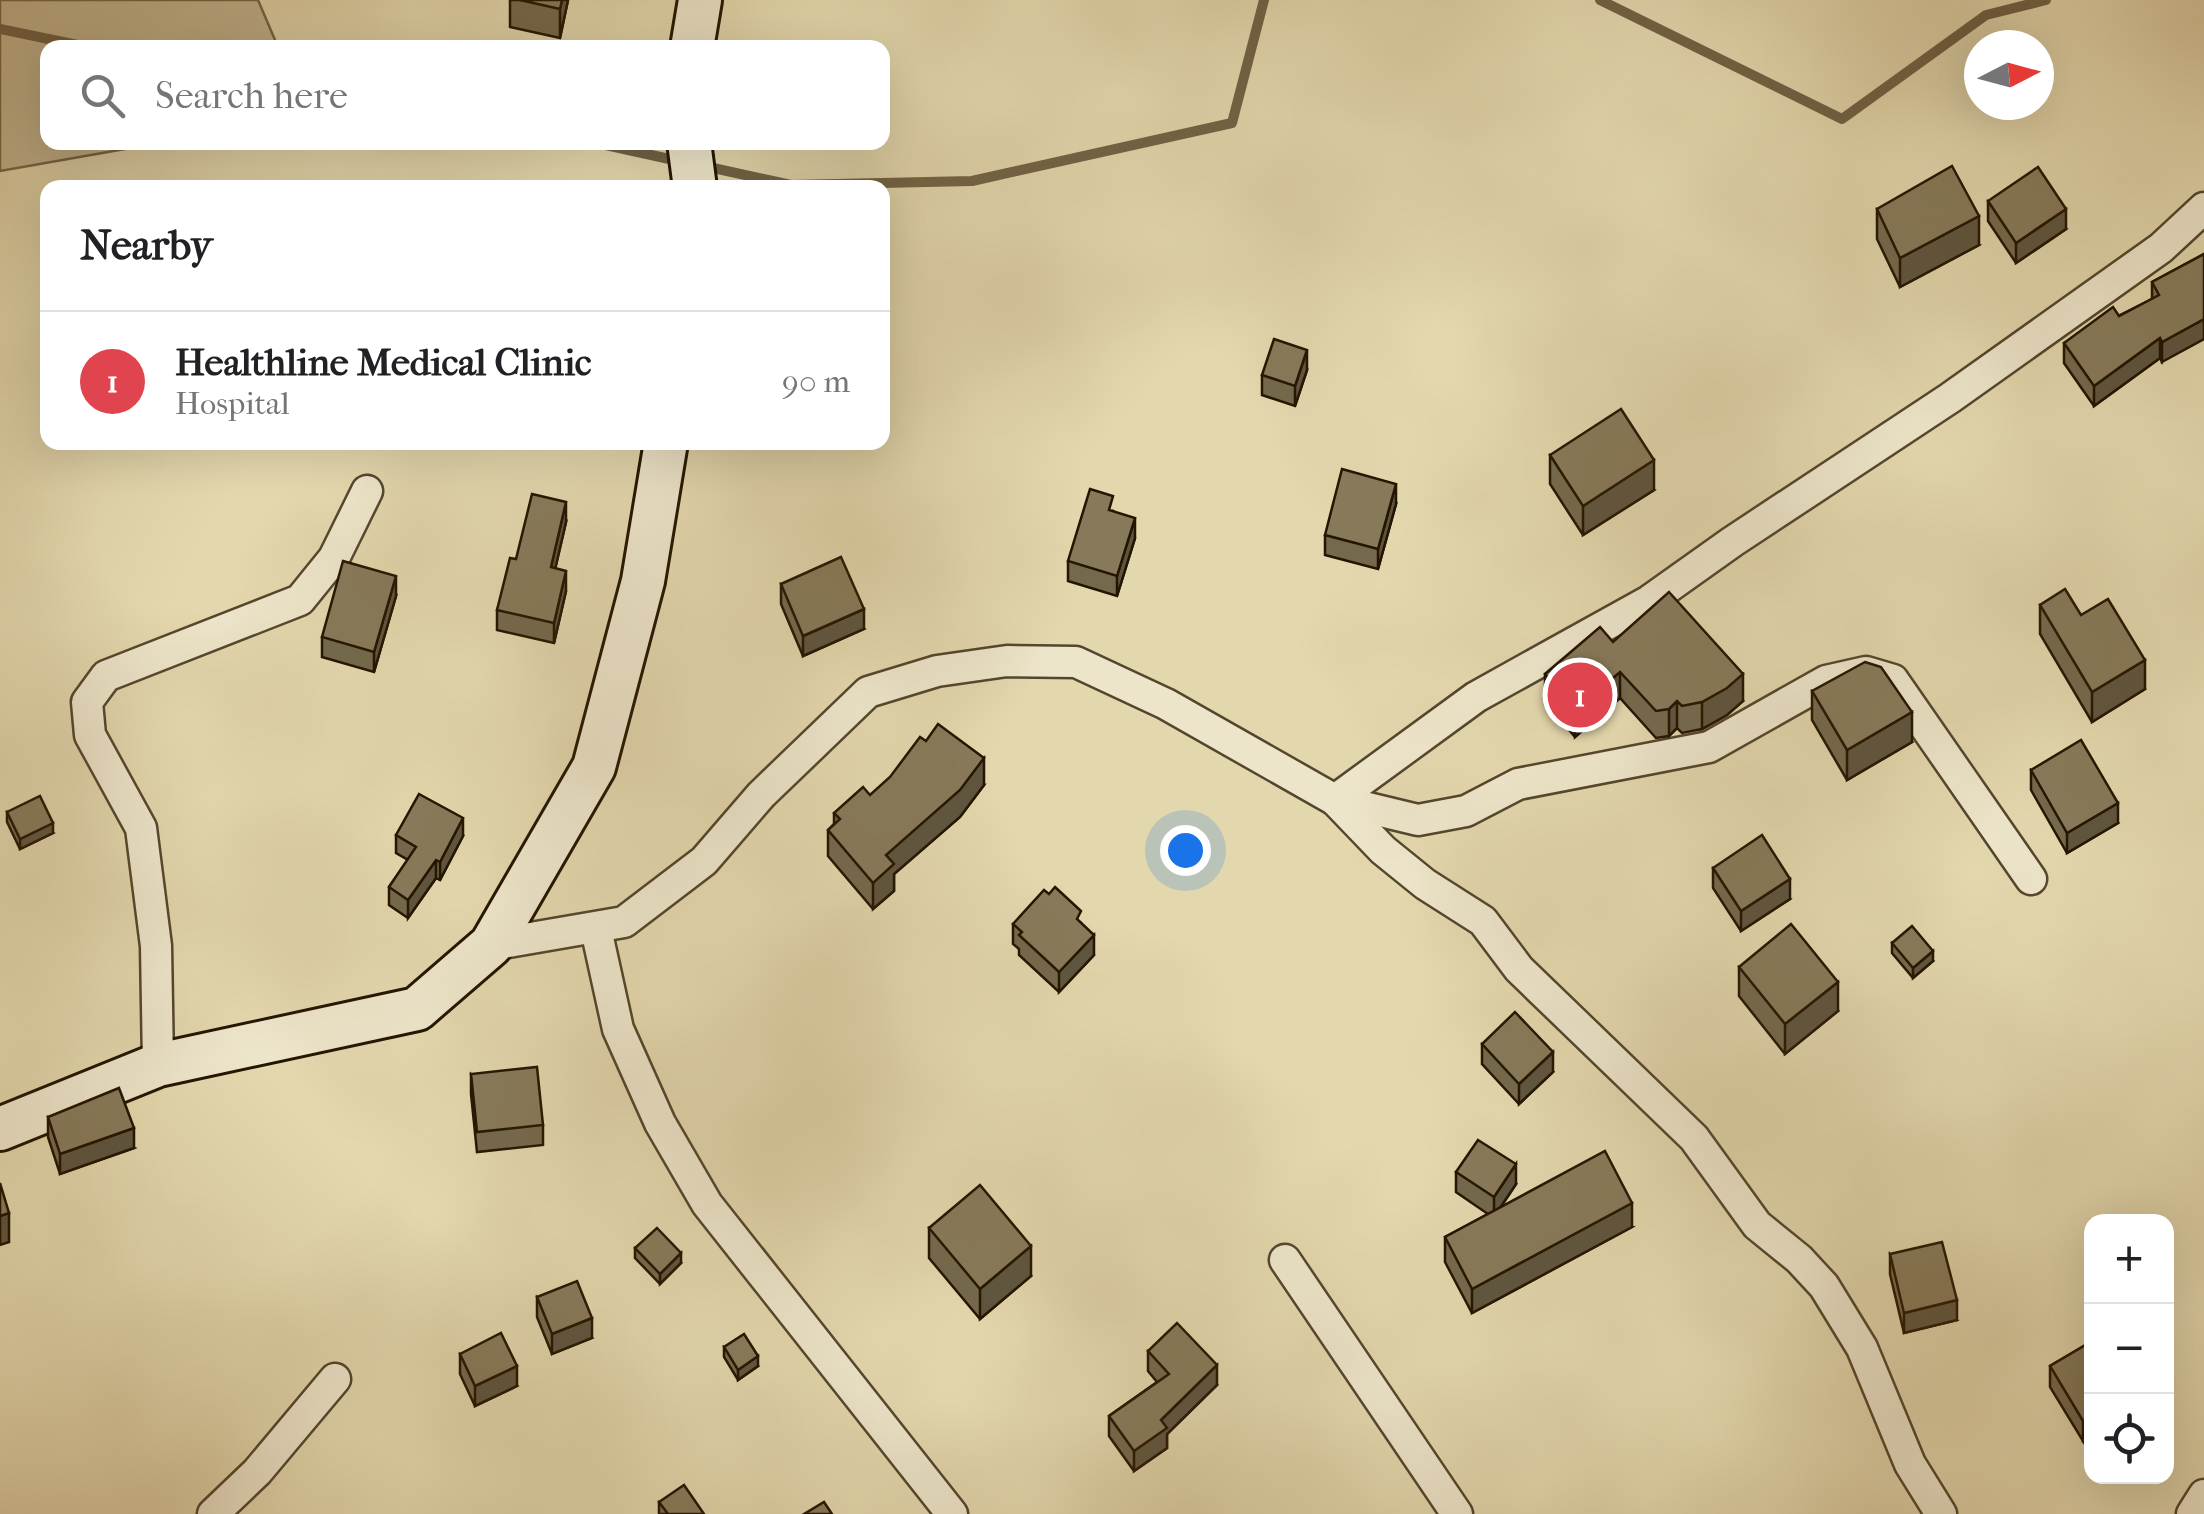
<!DOCTYPE html>
<html lang="en">
<head>
<meta charset="utf-8">
<style>
	body { margin:0; font-family:"IM FELL French Canon",serif; background:#f2f2f2; color:#202124 }
	.controls { position:absolute; right:30px; bottom:30px; display:grid; overflow:hidden; border-radius:20px; box-shadow:0 10px 40px #0002 }
	.controls button { width:90px; height:90px; display:grid; place-items:center; padding:0; border:0; border-bottom:2px solid #e0e0e0; background:#fff; color:#202124; font:50px sans-serif }
	.compass { position:absolute; left:1964px; top:30px; width:90px; height:90px; border-radius:50%; background:#fff; box-shadow:0 10px 40px #0002; rotate:84deg }
	.you { position:absolute; left:1185px; top:850px; width:35px; height:35px; margin:-25px; border:8px solid #fff; border-radius:50%; background:#1a73e8; box-shadow:0 0 0 15px #1a73e833 }
	.badge { display:grid; place-items:center; width:65px; height:65px; border-radius:50%; background:#111827; color:#fff; font-size:32px; font-weight:700 }
	.pin { position:absolute; translate:-50% -50%; border:5px solid #fff; box-shadow:0 2px 10px #0006 }
	.list { margin:0; padding:0; list-style:none }
	h2 { display:flex; justify-content:space-between; align-items:center; height:130px; margin:0; padding:0 40px; font-size:42px }
	h2 small { font-size:32px; font-weight:400; color:#757577 }
	.list li { display:grid; grid-template-columns:65px 1fr auto; gap:30px; align-items:center; box-sizing:border-box; height:140px; padding:0 40px; border-top:2px solid #e0e0e0 }
	.list b { display:block; font-size:38px; white-space:nowrap }
	.list p { margin:0; font-size:32px; white-space:nowrap; color:#757577 }
	.list em { font-size:32px; font-style:normal; color:#757577 }
	.icon { flex:none; width:55px; height:55px; fill:none; stroke:currentColor; stroke-width:2; stroke-linecap:round; stroke-linejoin:round }
	.map { position:relative; flex:none; width:2204px; height:1514px; overflow:hidden }
	.search { position:absolute; background:#fff; box-shadow:0 10px 40px #0002; left:40px; top:40px; width:850px; height:110px; display:flex; align-items:center; gap:25px; box-sizing:border-box; padding:0 35px; border-radius:20px; color:#757577; font-size:38px }
	.panel { position:absolute; background:#fff; box-shadow:0 10px 40px #0002; left:40px; top:180px; width:850px; height:270px; border-radius:20px }
	.map>svg:first-child { display:block }
	.green { fill:#c3b690; stroke:#746648; stroke-width:2.5 }
	.lines { fill:none; stroke-linecap:round; stroke-linejoin:round }
	.stream { stroke:#706245; stroke-width:10 }
	.street-casing { stroke:#54462c; stroke-width:35 }
	.secondary-casing { stroke:#241501; stroke-width:48 }
	.street { stroke:#ede5ca; stroke-width:30 }
	.secondary { stroke:#ede5ca; stroke-width:42 }
	.wall { fill:#74694d; stroke:#241501; stroke-width:2.5 }
	.shaded-wall { fill:#5e553f; stroke:#241501; stroke-width:2.5 }
	.building { fill:#877a5a; stroke:#241501; stroke-width:2.5 }
</style>
</head>
<body>
<div class="map">
<svg width="2204" height="1514" viewBox="0 0 2204 1514">
	<rect width="100%" height="100%" fill="#e3d7ad"/>
	<filter id="stains"><feTurbulence type="fractalNoise" baseFrequency=".002" numOctaves="4"/><feColorMatrix values="0 0 0 0 .2 0 0 0 0 .09 0 0 0 0 .02 0 0 0 .5 -.17"/></filter>
	<radialGradient id="worn" r=".72"><stop offset=".6" stop-color="#630" stop-opacity="0"/><stop offset="1" stop-color="#630" stop-opacity=".3"/></radialGradient>
	<polygon class="green" points="0,0 258,0 278,47 48,48 48,142 159,143 0,171"/>
	<g class="lines">
		<g class="stream">
			<polyline points="1600,0 1842,119 1986,15 2046,0"/>
			<polyline points="0,29 92,48"/>
			<polyline points="592,142 683,162"/>
			<polyline points="704,166 791,185 972,181 1232,123 1264,0"/>
		</g>
		<defs>
			<g id="street">
				<polyline points="596,929 618,1029 660,1123 707,1204 952,1514"/>
				<polyline points="491,945 624,922 704,861 761,795 868,692 937,671 1007,661 1076,662 1166,704 1335,800 1418,820 1466,811 1518,784 1709,747 1826,681 1866,672 1893,680 2031,879"/>
				<polyline points="158,1065 156,946 141,828 90,735 87,702 106,676 300,600 334,558 367,491"/>
				<polyline points="1285,1260 1457,1514"/>
				<polyline points="213,1514 257,1472 335,1379"/>
				<polyline points="1941,1514 1910,1464 1862,1348 1824,1286 1799,1259 1757,1225 1694,1138 1519,969 1483,921 1425,884 1383,850 1335,800 1476,697 1649,601 1732,542 1950,398 2161,248 2204,208"/>
				<polyline points="2192,1514 2204,1495"/>
			</g>
			<g id="secondary">
				<polyline points="692,48 700,0"/>
				<polyline points="689,142 695,188"/>
				<polyline points="0,1129 158,1065 417,1009 491,945 594,767 643,581 666,442"/>
			</g>
		</defs>
		<use href="#street" class="street-casing"/>
		<use href="#secondary" class="secondary-casing"/>
		<use href="#street" class="street"/>
		<use href="#secondary" class="secondary"/>
	</g>
	<g class="wall">
		<polygon points="510,0 568,0 560,38 510,27"/>
		<polygon points="1988,201 2066,229 2016,263 1988,221"/>
		<polygon points="1877,209 1979,245 1900,287 1877,239"/>
		<polygon points="2204,254 2162,362 2160,358 2094,406 2064,363 2064,343 2152,299 2152,282"/>
		<polygon points="1307,370 1295,406 1262,395 1262,375"/>
		<polygon points="1550,455 1654,490 1583,535 1550,484"/>
		<polygon points="1396,504 1378,569 1325,555 1325,535"/>
		<polygon points="1113,511 1135,538 1117,596 1068,581 1068,561"/>
		<polygon points="566,522 555,569 566,591 554,643 497,630 497,610 516,559"/>
		<polygon points="781,584 864,629 803,656 781,604"/>
		<polygon points="396,596 374,672 322,657 322,637"/>
		<polygon points="2040,605 2081,615 2145,689 2092,722 2040,634"/>
		<polygon points="1613,642 1743,701 1727,715 1702,729 1682,733 1677,728 1669,736 1656,738 1620,698 1575,737 1545,701 1545,674"/>
		<polygon points="1812,691 1912,742 1847,780 1812,720"/>
		<polygon points="2031,770 2118,823 2067,853 2031,790"/>
		<polygon points="984,785 960,817 894,874 894,891 873,909 828,856 828,830 834,824 834,813 870,795"/>
		<polygon points="7,812 53,833 20,849 7,822"/>
		<polygon points="396,835 463,836 440,880 436,878 408,918 389,905 389,887 408,860 396,853"/>
		<polygon points="1713,868 1790,899 1741,931 1713,888"/>
		<polygon points="1081,923 1094,955 1059,992 1019,955 1019,949 1013,944 1013,924"/>
		<polygon points="1892,943 1933,961 1913,978 1892,953"/>
		<polygon points="1739,967 1838,1011 1785,1054 1739,996"/>
		<polygon points="1482,1044 1553,1072 1519,1104 1482,1064"/>
		<polygon points="471,1074 543,1125 543,1145 477,1152 471,1094"/>
		<polygon points="48,1117 134,1148 60,1174 48,1137"/>
		<polygon points="1456,1172 1516,1184 1500,1208 1632,1227 1472,1313 1445,1262 1445,1237 1488,1214 1456,1192"/>
		<polygon points="929,1228 1031,1276 980,1319 929,1258"/>
		<polygon points="635,1248 681,1263 660,1284 635,1258"/>
		<polygon points="1890,1254 1957,1320 1904,1333 1890,1274"/>
		<polygon points="537,1297 592,1338 552,1354 537,1317"/>
		<polygon points="2089,1343 2083,1441 2050,1387 2050,1366"/>
		<polygon points="724,1347 758,1366 738,1380 724,1357"/>
		<polygon points="1148,1351 1217,1385 1167,1434 1167,1448 1134,1471 1109,1436 1109,1416 1157,1382 1148,1371"/>
		<polygon points="460,1354 517,1386 475,1406 460,1374"/>
		<polygon points="659,1502 704,1514 659,1514"/>
	</g>
	<g class="shaded-wall">
		<polygon points="562,0 568,0 560,38 560,9"/>
		<polygon points="2066,209 2066,229 2016,263 2016,243"/>
		<polygon points="1979,216 1979,245 1900,287 1900,258"/>
		<polygon points="2204,319 2204,339 2162,362 2162,342"/>
		<polygon points="2160,338 2160,358 2094,406 2094,386"/>
		<polygon points="1307,350 1307,370 1295,406 1295,386"/>
		<polygon points="1654,460 1654,490 1583,535 1583,506"/>
		<polygon points="1396,484 1396,504 1378,569 1378,549"/>
		<polygon points="566,502 566,522 551,587 551,567"/>
		<polygon points="1135,518 1135,538 1117,596 1117,576"/>
		<polygon points="566,571 566,591 554,643 554,623"/>
		<polygon points="396,576 396,596 374,672 374,652"/>
		<polygon points="864,609 864,629 803,656 803,636"/>
		<polygon points="2145,660 2145,689 2092,722 2092,692"/>
		<polygon points="1620,672 1620,698 1575,737 1575,710"/>
		<polygon points="1743,674 1743,701 1727,715 1702,729 1702,702"/>
		<polygon points="1677,701 1677,728 1669,736 1669,709"/>
		<polygon points="1912,712 1912,742 1847,780 1847,750"/>
		<polygon points="984,758 984,785 960,817 894,874 894,891 873,909 873,883 886,855"/>
		<polygon points="2118,803 2118,823 2067,853 2067,833"/>
		<polygon points="463,818 463,836 440,880 440,862"/>
		<polygon points="53,823 53,833 20,849 20,839"/>
		<polygon points="436,860 436,878 408,918 408,900"/>
		<polygon points="1790,879 1790,899 1741,931 1741,911"/>
		<polygon points="1094,935 1094,955 1059,992 1059,972"/>
		<polygon points="1933,951 1933,961 1913,978 1913,968"/>
		<polygon points="1838,982 1838,1011 1785,1054 1785,1024"/>
		<polygon points="1553,1052 1553,1072 1519,1104 1519,1084"/>
		<polygon points="134,1128 134,1148 60,1174 60,1154"/>
		<polygon points="1516,1164 1516,1184 1494,1217 1494,1197"/>
		<polygon points="1632,1203 1632,1227 1472,1313 1472,1289"/>
		<polygon points="9,1213 9,1242 0,1245 0,1216"/>
		<polygon points="1031,1246 1031,1276 980,1319 980,1289"/>
		<polygon points="681,1253 681,1263 660,1284 660,1274"/>
		<polygon points="1957,1300 1957,1320 1904,1333 1904,1313"/>
		<polygon points="592,1318 592,1338 552,1354 552,1334"/>
		<polygon points="758,1356 758,1366 738,1380 738,1370"/>
		<polygon points="1217,1365 1217,1385 1167,1434 1167,1448 1134,1471 1134,1451 1161,1420"/>
		<polygon points="517,1366 517,1386 475,1406 475,1386"/>
		<polygon points="2092,1416 2092,1436 2083,1441 2083,1421"/>
	</g>
	<g class="building">
		<polygon points="520,0 562,0 560,9"/>
		<polygon points="1952,166 1979,216 1900,258 1877,209"/>
		<polygon points="2038,167 2066,209 2016,243 1988,201"/>
		<polygon points="2204,254 2204,319 2162,342 2160,338 2094,386 2064,343 2113,307 2119,316 2159,295 2152,282"/>
		<polygon points="1274,339 1307,350 1295,386 1262,375"/>
		<polygon points="1621,409 1654,460 1583,506 1550,455"/>
		<polygon points="1342,469 1396,484 1378,549 1325,535"/>
		<polygon points="1090,489 1113,496 1109,510 1135,518 1117,576 1068,561"/>
		<polygon points="532,494 566,502 551,567 566,571 554,623 497,610 510,558 516,559"/>
		<polygon points="841,557 864,609 803,636 781,584"/>
		<polygon points="343,561 396,576 374,652 322,637"/>
		<polygon points="2065,589 2081,615 2108,599 2145,660 2092,692 2040,605"/>
		<polygon points="1669,592 1743,674 1727,688 1702,702 1682,706 1677,701 1669,709 1656,711 1620,672 1575,710 1545,674 1600,627 1613,642"/>
		<polygon points="1865,662 1881,667 1912,712 1847,750 1812,691"/>
		<polygon points="938,724 984,758 960,790 886,855 894,864 873,883 828,830 840,819 834,813 863,787 870,795 890,777 920,737 926,741"/>
		<polygon points="2081,740 2118,803 2067,833 2031,770"/>
		<polygon points="419,794 463,818 440,862 436,860 408,900 389,887 416,847 396,835"/>
		<polygon points="40,796 53,823 20,839 7,812"/>
		<polygon points="1762,835 1790,879 1741,911 1713,868"/>
		<polygon points="1055,887 1081,911 1077,919 1094,935 1059,972 1019,935 1022,932 1013,924 1044,890 1049,894"/>
		<polygon points="1791,924 1838,982 1785,1024 1739,967"/>
		<polygon points="1912,926 1933,951 1913,968 1892,943"/>
		<polygon points="1515,1012 1553,1052 1519,1084 1482,1044"/>
		<polygon points="537,1067 543,1125 477,1132 471,1074"/>
		<polygon points="119,1088 134,1128 60,1154 48,1117"/>
		<polygon points="1478,1140 1516,1164 1494,1197 1456,1172"/>
		<polygon points="1605,1151 1632,1203 1472,1289 1445,1237"/>
		<polygon points="0,1183 9,1213 0,1216"/>
		<polygon points="980,1185 1031,1246 980,1289 929,1228"/>
		<polygon points="657,1228 681,1253 660,1274 635,1248"/>
		<polygon points="1942,1242 1957,1300 1904,1313 1890,1254"/>
		<polygon points="577,1281 592,1318 552,1334 537,1297"/>
		<polygon points="1177,1323 1217,1365 1161,1420 1167,1428 1134,1451 1109,1416 1169,1374 1148,1351"/>
		<polygon points="501,1333 517,1366 475,1386 460,1354"/>
		<polygon points="744,1334 758,1356 738,1370 724,1347"/>
		<polygon points="2089,1343 2092,1347 2092,1416 2083,1421 2050,1366"/>
		<polygon points="684,1485 704,1514 668,1514 659,1502"/>
		<polygon points="824,1502 832,1514 804,1514"/>
	</g>
	<rect width="100%" height="100%" filter="url(#stains)"/>
	<rect width="100%" height="100%" fill="url(#worn)"/>
</svg>
<div class="controls">
<button>+</button>
<button>−</button>
<button><svg class="icon" aria-label="locate" viewBox="0 0 24 24"><circle cx="12" cy="12" r="6"/><path d="M12 2v4M12 18v4M2 12h4M18 12h4"/></svg></button>
</div>
<svg class="compass" viewBox="-18 -18 36 36"><path d="M0-13l5 13h-10z" fill="#e53935"/><path d="M0 13l5-13h-10z" fill="#757577"/></svg>
<div class="you"></div>
<div class="pin badge" style="left:1580px;top:695px;background:#e0444e">1</div>
<div class="search"><svg class="icon" aria-label="search" viewBox="0 0 24 24"><circle cx="10" cy="10" r="6"/><path d="M15 15l6 6"/></svg>Search here</div>
<section class="panel">
<h2>Nearby<small></small></h2>
<ul class="list">
<li><span class="badge" style="background:#e0444e">1</span><div><b>Healthline Medical Clinic</b><p>Hospital</p></div><em>90 m</em></li>
</ul>
</section>
</div>
</body>
</html>
